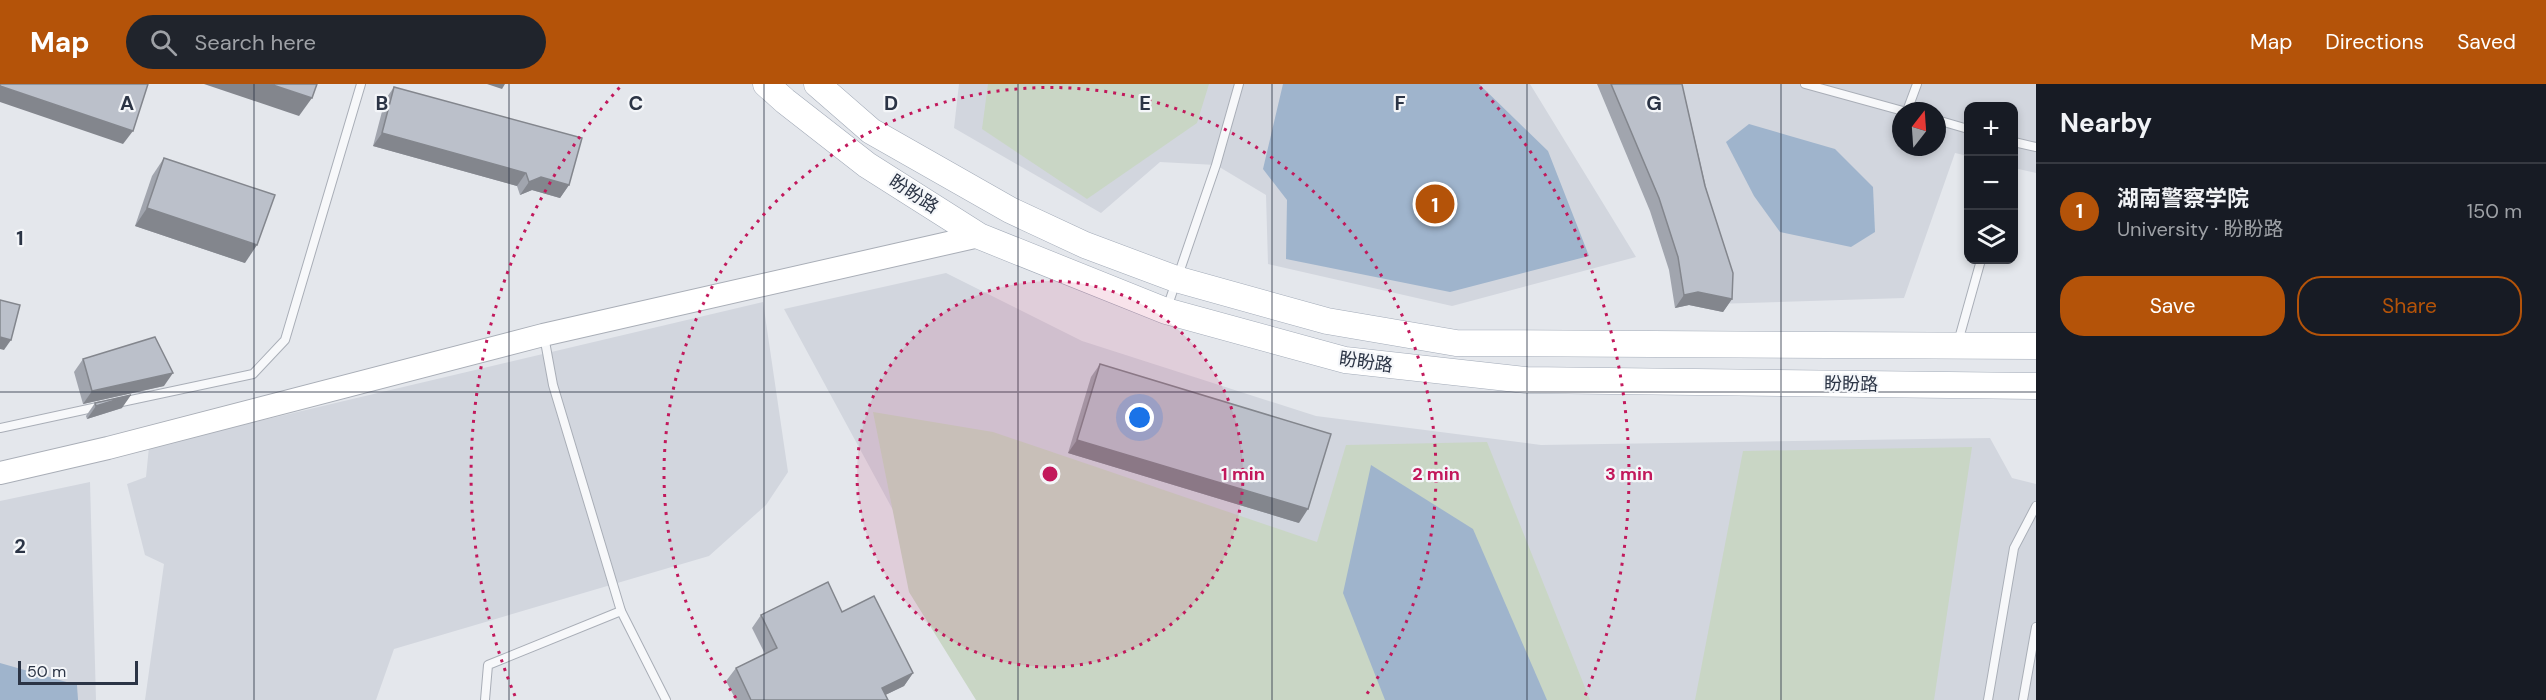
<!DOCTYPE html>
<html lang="en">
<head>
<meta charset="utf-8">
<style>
	body { margin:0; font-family:"DM Sans","Noto Sans SC",sans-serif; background:#20242c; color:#f1f3f6 }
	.controls { position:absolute; right:18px; top:18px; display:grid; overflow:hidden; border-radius:12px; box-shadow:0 3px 9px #0003 }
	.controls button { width:54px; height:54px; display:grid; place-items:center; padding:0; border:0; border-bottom:2px solid #363941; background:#171b24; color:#f1f3f6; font:30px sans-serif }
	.compass { position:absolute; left:1892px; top:18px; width:54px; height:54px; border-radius:50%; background:#171b24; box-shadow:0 3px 9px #0003; rotate:17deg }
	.scale { position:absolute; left:18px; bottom:15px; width:120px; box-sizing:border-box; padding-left:6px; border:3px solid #2b3445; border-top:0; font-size:16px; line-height:21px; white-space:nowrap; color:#2b3445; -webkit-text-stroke:4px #f4f6f9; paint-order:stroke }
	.you { position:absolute; left:1140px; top:334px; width:21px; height:21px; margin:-15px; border:4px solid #fff; border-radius:50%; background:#1a73e8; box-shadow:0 0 0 9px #1a73e833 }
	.badge { display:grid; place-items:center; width:39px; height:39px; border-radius:50%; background:#b45309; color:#fff; font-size:20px; font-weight:700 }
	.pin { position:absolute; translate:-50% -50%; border:3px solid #fff; box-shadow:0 2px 6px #0006 }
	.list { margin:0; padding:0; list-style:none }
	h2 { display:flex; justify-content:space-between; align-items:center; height:78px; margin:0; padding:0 24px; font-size:26px }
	h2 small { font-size:20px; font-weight:400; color:#9ea1a6 }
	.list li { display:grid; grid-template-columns:39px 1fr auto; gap:18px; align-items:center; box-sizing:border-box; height:96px; padding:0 24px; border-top:2px solid #363941 }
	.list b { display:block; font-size:22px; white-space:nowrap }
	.list p { margin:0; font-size:20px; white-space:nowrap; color:#9ea1a6 }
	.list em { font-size:20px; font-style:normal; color:#9ea1a6 }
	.actions { display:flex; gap:12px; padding:18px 24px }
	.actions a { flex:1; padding:14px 0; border:2px solid #b45309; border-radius:24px; text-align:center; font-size:21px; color:#b45309 }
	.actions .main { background:#b45309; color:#fff }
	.icon { flex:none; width:33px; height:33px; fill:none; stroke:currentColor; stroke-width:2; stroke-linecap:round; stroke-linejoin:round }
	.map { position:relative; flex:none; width:2036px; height:616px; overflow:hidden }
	header { display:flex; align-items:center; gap:36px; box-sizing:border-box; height:84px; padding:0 30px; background:#b45309; color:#fff }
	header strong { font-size:28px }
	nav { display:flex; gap:33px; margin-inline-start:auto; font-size:21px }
	.search { width:420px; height:54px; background:#20242c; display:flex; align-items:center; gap:15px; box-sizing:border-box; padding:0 21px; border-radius:33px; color:#9ea1a6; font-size:22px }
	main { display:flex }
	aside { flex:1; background:#171b24 }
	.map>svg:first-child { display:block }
	.built { fill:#d2d6de; fill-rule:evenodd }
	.green { fill:#c9d6c5 }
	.water { fill:#9fb4cc }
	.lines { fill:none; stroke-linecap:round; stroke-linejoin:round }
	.service-casing { stroke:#a9aeb7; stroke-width:10 }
	.secondary-casing { stroke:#a9aeb7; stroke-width:24 }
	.primary-casing { stroke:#a3abb8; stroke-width:27 }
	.service { stroke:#f7f8fa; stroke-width:8 }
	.secondary { stroke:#fff; stroke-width:22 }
	.primary { stroke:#fff; stroke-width:26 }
	.wall { fill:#a1a5ae }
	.shaded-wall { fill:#83868d }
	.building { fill:#bbc0ca; stroke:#83868d; stroke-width:1.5 }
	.grid { fill:none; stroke:#2b3445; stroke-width:1.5; stroke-opacity:0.55 }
	.ring { fill:none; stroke:#c2185b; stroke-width:3; stroke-dasharray:3 6 }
	.labels { text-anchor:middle; stroke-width:4.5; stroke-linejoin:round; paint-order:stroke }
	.street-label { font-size:18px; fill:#2b3445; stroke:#f4f6f9 }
	.grid-label { font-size:20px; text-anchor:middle; font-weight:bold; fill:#2b3445; stroke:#f4f6f9; stroke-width:4.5; stroke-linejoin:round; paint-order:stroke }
	.centre { fill:#c2185b; stroke:#f4f6f9; stroke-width:3 }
	.ring-label { font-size:18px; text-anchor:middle; font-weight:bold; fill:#c2185b; stroke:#f4f6f9; stroke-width:4.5; stroke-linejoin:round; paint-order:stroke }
</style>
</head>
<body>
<header>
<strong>Map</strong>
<div class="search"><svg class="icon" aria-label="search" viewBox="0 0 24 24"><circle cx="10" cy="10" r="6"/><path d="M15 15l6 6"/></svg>Search here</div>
<nav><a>Map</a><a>Directions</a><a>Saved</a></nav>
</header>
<main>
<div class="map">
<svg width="2036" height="616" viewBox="0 0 2036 616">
	<rect width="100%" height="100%" fill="#e4e7ec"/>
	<g class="built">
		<polygon points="959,0 1530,0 1636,173 1452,222 1268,180 1266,111 1216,81 1160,78 1101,129 954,44"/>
		<path d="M1662,0H2036V89L2014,84V22H1968V72L1955,69L1904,214L1715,220ZM1901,27H1937V63H1901Z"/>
		<polygon points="946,189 1082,257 1316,332 1541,361 1990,354 2012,394 2036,400 2036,616 996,616 784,225"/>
		<polygon points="763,218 788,388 766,421 709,472 394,565 376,616 145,616 164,480 145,471 127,400 146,393 149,363"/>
		<polygon points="90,398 96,616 0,616 0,417"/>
	</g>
	<g class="green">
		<polygon points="988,0 1209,0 1197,39 1087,115 982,45"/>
		<polygon points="873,328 993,348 1317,458 1346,361 1487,358 1590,616 976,616 909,508"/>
		<polygon points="1972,363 1934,616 1695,616 1743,367"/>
	</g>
	<g class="water">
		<polygon points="1283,0 1479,0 1548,67 1589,172 1450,208 1286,175 1287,116 1263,85"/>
		<polygon points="1749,40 1835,65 1873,103 1875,148 1851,163 1780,148 1754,112 1726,58"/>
		<polygon points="1371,381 1473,445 1547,616 1385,616 1343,509"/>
		<polygon points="0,579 77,601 78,616 0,616"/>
	</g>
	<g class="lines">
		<defs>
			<g id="service">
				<polyline points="1805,0 1903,27"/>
				<polyline points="1907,27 1917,0"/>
				<polyline points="1937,36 1968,45"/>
				<polyline points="2014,58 2036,63"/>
				<polyline points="1167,224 1216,81 1239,0"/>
				<polyline points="544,252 553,301 621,527 666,616"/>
				<polyline points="1958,258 1981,176"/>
				<polyline points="117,319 253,290 285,256 361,0"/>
				<polyline points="0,344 102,322"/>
				<polyline points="485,616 488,581 621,527"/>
				<polyline points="1988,616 2014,464 2036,422"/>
				<polyline points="2023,616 2036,543"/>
			</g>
			<polyline id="secondary" points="0,389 108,364 543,251 979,152"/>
			<g id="primary">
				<polyline points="766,0 785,17 867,81 979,152 1166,227 1345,276 1526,296 2036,302"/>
				<polyline points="817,0 871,47 1010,126 1085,161 1176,195 1327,237 1456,259 2036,262"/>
			</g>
		</defs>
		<use href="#service" class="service-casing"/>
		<use href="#secondary" class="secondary-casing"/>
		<use href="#primary" class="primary-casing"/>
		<use href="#service" class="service"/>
		<use href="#secondary" class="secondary"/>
		<use href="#primary" class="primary"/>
	</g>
	<g class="wall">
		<polygon points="1597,0 1682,0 1732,215 1723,228 1689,221 1675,224 1669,186 1650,127"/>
		<polygon points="394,3 569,101 560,114 532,106 520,111 517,102 373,62 385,16"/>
		<polygon points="164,74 245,179 135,142 152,92"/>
		<polygon points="83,275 164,302 83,320 74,288"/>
		<polygon points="1100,280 1299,439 1068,369 1091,293"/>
		<polygon points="95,319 122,324 87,335 86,332"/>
		<polygon points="842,528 913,589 904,602 885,611 888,616 736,616 726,597 736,584 765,570 752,544 761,531"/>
	</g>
	<g class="shaded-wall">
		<polygon points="204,0 270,0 312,14 299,32"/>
		<polygon points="487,0 505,0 502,5"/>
		<polygon points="0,2 133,47 123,60 0,18"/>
		<polygon points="382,49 526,89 517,102 373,62"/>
		<polygon points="541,93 569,101 560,114 532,106 520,111 529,98"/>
		<polygon points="147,124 257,161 245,179 135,142"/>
		<polygon points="1698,208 1732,215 1723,228 1689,221 1675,224 1684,211"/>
		<polygon points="0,253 11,256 4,266 0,265"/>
		<polygon points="173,289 164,302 83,320 92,307"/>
		<polygon points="131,311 122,324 87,335 96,322"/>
		<polygon points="1077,356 1308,425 1299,439 1068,369"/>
		<polygon points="913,589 904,602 875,616 882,604"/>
	</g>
	<g class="building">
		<polygon points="0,0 148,0 133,47 0,2"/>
		<polygon points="270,0 317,0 312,14"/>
		<polygon points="1611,0 1682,0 1705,102 1733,189 1732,215 1698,208 1684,211 1678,173 1659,114"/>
		<polygon points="394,3 582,54 569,101 541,93 529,98 526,89 382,49"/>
		<polygon points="164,74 275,111 257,161 147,124"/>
		<polygon points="0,216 20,221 11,256 0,253"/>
		<polygon points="155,253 173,289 92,307 83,275"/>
		<polygon points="1100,280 1331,350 1308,425 1077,356"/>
		<polygon points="131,311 96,322 95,319"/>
		<polygon points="828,498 842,528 874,512 913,589 882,604 888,616 751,616 736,584 777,564 761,531"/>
	</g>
	<path class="grid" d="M254,0V616M509,0V616M764,0V616M1018,0V616M1272,0V616M1527,0V616M1781,0V616M0,308H2036"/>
	<circle cx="1050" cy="390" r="193" fill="#c2185b" fill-opacity=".12"/>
	<g class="ring">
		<circle cx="1050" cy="390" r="193"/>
		<path d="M736 614A386 386 0 1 1 1364 614"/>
		<path d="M515 612A579 579 0 0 1 620 3M1480 3A579 579 0 0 1 1585 612"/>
	</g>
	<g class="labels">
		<g class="street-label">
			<text transform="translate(914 110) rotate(33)" y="6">盼盼路</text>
			<text transform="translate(1366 278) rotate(8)" y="6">盼盼路</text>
			<text transform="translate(1851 300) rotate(1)" y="6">盼盼路</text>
		</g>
	</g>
	<g class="grid-label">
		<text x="127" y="26">A</text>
		<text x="382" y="26">B</text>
		<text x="636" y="26">C</text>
		<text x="891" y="26">D</text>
		<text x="1145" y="26">E</text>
		<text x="1400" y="26">F</text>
		<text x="1654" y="26">G</text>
		<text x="20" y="161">1</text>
		<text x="20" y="469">2</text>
	</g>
	<circle cx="1050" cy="390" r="9" class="centre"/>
	<g class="ring-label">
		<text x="1243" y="396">1 min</text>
		<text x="1436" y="396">2 min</text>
		<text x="1629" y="396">3 min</text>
	</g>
</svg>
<div class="controls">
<button>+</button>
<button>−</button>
<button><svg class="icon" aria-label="layers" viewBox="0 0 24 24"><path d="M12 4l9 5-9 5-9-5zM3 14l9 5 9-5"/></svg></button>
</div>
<svg class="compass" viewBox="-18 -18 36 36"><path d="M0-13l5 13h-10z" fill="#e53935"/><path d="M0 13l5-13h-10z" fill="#9ea1a6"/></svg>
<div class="scale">50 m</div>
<div class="you"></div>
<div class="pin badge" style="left:1435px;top:120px">1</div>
</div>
<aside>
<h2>Nearby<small></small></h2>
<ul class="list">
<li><span class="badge">1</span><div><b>湖南警察学院</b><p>University · 盼盼路</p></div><em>150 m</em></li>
</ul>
<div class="actions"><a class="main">Save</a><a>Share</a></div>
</aside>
</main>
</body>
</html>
